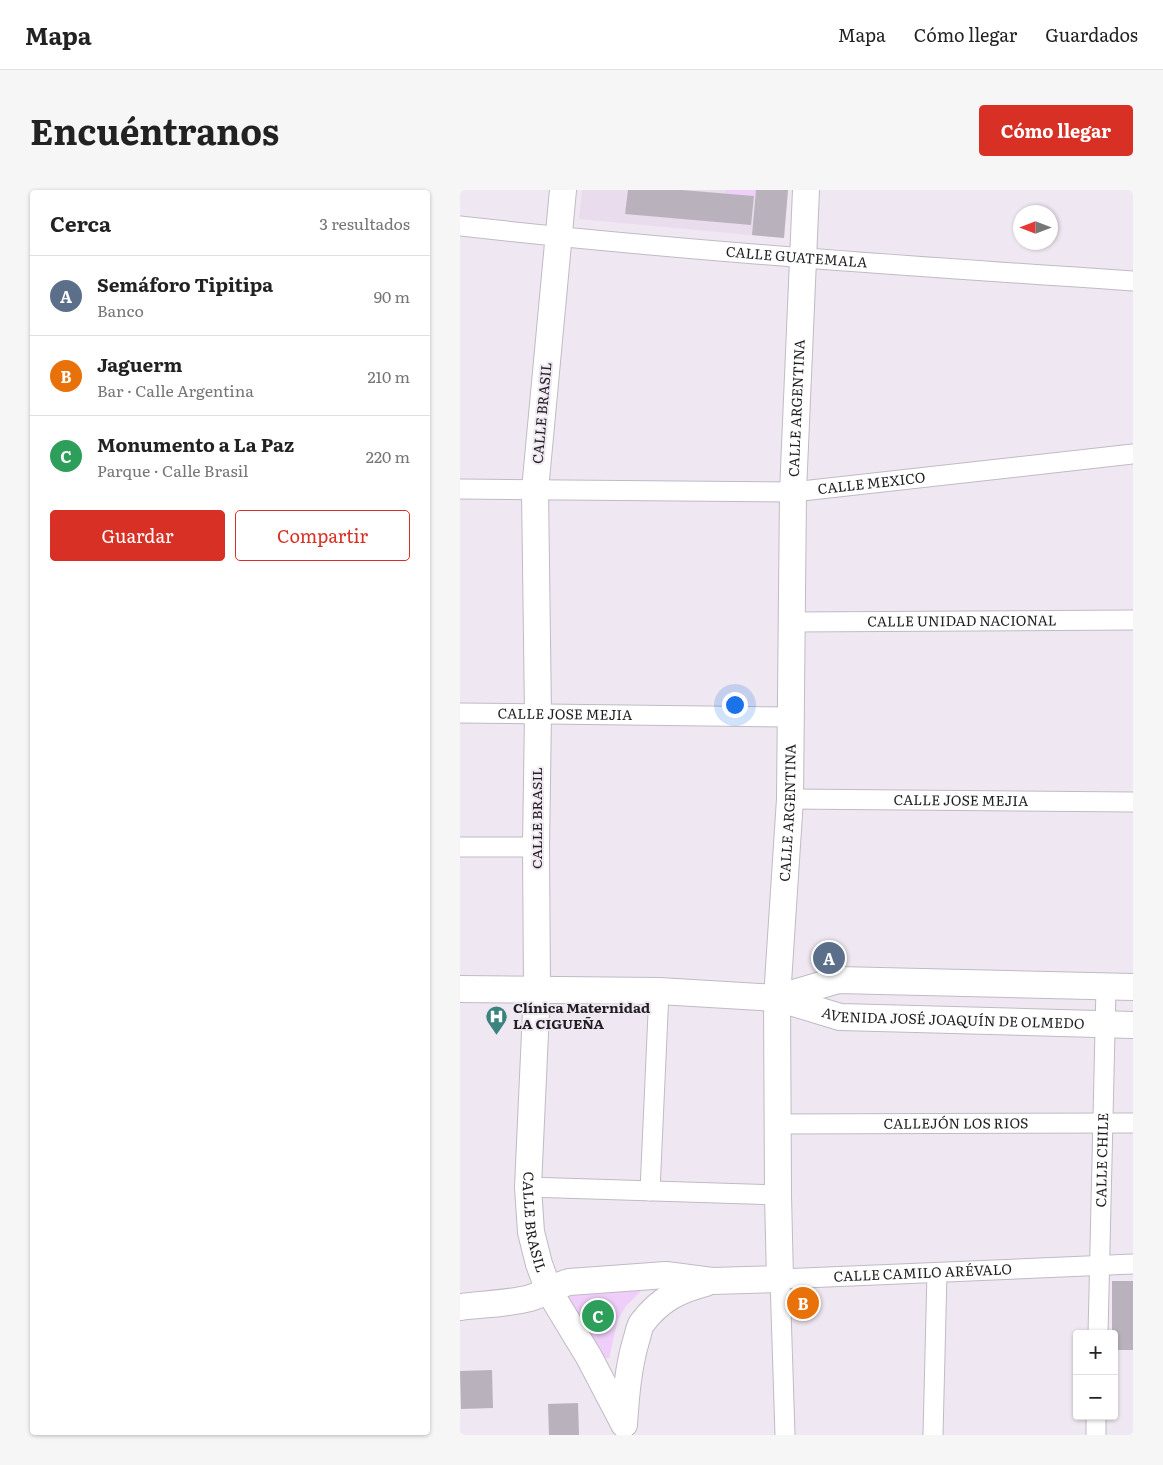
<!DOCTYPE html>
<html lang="es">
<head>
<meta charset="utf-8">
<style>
	body { margin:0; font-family:Literata,serif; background:#f6f6f6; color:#222 }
	.controls { position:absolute; right:15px; bottom:15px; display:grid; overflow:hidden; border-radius:5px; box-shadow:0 1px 4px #0004 }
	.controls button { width:45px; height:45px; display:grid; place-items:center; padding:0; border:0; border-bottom:1px solid #e0e0e0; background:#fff; color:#222; font:25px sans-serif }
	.compass { position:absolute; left:553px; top:15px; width:45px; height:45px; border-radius:50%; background:#fff; box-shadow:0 1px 4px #0004; rotate:270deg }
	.you { position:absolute; left:274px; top:514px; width:18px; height:18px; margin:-12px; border:4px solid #fff; border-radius:50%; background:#1a73e8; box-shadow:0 0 0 8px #1a73e833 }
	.badge { display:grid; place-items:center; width:32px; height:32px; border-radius:50%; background:#d93025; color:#fff; font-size:16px; font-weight:700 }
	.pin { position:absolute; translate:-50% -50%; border:2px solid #fff; box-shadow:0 1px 5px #0006 }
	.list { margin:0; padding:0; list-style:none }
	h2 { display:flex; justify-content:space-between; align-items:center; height:65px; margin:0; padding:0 20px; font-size:21px }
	h2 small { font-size:16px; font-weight:400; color:#767676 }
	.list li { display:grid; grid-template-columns:32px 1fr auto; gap:15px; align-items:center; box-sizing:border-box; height:80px; padding:0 20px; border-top:1px solid #e0e0e0 }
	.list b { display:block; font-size:19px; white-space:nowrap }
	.list p { margin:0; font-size:16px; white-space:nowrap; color:#767676 }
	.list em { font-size:16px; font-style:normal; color:#767676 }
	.actions { display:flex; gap:10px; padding:15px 20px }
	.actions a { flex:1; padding:11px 0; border:1px solid #d93025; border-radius:5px; text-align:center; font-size:18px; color:#d93025 }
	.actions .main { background:#d93025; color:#fff }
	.map { position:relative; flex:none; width:673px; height:1245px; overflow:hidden; border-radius:5px }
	header { display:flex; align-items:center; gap:30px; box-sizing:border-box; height:70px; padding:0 25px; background:#fff; border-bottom:1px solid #e0e0e0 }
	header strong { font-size:24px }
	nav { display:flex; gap:28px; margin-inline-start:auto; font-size:18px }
	.intro { display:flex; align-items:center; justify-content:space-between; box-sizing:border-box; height:120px; padding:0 30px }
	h1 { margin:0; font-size:35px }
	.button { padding:12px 22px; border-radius:5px; background:#d93025; color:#fff; font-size:18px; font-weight:700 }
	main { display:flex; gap:30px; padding:0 30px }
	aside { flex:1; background:#fff; border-radius:5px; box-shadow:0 1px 4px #0004 }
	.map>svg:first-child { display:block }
	.built { fill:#e8dced }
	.green { fill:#efcefa }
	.building { fill:#b9b2bc }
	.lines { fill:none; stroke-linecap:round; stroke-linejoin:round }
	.street-casing { stroke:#c1bac4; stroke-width:21 }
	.secondary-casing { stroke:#c1bac4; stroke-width:28 }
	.street { stroke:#fff; stroke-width:19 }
	.secondary { stroke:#fff; stroke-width:26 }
	.labels { text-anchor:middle; stroke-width:4; stroke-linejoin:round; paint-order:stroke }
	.street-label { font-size:14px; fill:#211e22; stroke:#efe7f1 }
	.poi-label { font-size:14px; font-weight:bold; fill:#211e22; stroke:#efe7f1; text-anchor:start }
</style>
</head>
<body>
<header>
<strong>Mapa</strong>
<nav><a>Mapa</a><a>Cómo llegar</a><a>Guardados</a></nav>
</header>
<div class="intro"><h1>Encuéntranos</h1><a class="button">Cómo llegar</a></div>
<main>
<aside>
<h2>Cerca<small>3 resultados</small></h2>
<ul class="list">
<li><span class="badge" style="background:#5c6f8a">A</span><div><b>Semáforo Tipitipa</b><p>Banco</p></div><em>90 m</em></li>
<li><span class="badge" style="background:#e8710a">B</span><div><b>Jaguerm</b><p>Bar · Calle Argentina</p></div><em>210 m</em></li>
<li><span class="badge" style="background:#2e9e5b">C</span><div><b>Monumento a La Paz</b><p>Parque · Calle Brasil</p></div><em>220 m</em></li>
</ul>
<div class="actions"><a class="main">Guardar</a><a>Compartir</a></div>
</aside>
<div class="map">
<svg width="673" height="1245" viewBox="0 0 673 1245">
	<rect width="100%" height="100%" fill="#efe7f1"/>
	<polygon class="built" points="122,0 328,0 324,48 119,29"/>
	<g class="green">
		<polygon points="266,0 297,0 297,6 266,3"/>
		<polygon points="101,1096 184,1098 166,1116 158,1129 149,1168 144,1168"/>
	</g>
	<g class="building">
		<polygon points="168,0 222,0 294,6 291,35 165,24"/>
		<polygon points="296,0 328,0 324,48 292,45"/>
		<polygon points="652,1091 673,1091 673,1160 654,1160 654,1144 652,1144"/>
		<polygon points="32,1180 33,1218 1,1219 0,1181"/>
		<polygon points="118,1213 119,1245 89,1245 88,1214"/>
	</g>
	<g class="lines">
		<defs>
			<g id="street">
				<path id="s1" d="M0,36C224,61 448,76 673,91"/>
				<path id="s2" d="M0,299L333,302L673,264"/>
				<path id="s3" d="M332,432L673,430"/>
				<path id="s4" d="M0,523L331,527"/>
				<path id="s5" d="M330,609L673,612"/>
				<polyline points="0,657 76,657"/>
				<path id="s6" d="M318,934L673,933"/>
				<polyline points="68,997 318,1005"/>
				<polyline points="190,1001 199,801"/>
				<path id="s7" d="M638,1144L646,797"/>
				<path id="s8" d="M325,1245L320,1089L673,1074"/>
				<polyline points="473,1245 477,1083"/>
				<polyline points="636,1245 636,1226"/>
			</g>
			<g id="secondary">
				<path id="s9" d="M103,0L75,300L78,524L76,657L77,799L68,997L71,1042L79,1074L89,1101L129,1167L164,1234"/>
				<path id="s10" d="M0,799L199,801L317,808L380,827L673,835"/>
				<polyline points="317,808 378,790 673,797"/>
				<path id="s11" d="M0,1117C23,1114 47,1114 70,1108C84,1104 95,1096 109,1092L206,1085L252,1091L320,1089L318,1005L317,808L330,609L333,302L346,0"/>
				<path d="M164,1234C166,1206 168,1178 176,1151C178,1145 179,1137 182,1133C200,1109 219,1100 246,1093"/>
			</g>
		</defs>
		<use href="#street" class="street-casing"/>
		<use href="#secondary" class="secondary-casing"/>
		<use href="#street" class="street"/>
		<use href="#secondary" class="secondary"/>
	</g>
	<defs>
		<symbol id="hospital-pin" viewBox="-11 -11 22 30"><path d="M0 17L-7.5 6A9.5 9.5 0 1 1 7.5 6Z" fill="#3b837e" stroke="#efe7f1"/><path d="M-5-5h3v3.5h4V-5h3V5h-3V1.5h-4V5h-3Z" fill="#fff"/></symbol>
	</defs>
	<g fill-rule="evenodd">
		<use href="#hospital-pin" x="24" y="814" width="25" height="34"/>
	</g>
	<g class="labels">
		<g class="street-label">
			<text dy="5" stroke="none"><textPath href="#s1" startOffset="338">CALLE GUATEMALA</textPath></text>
			<text dy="5" stroke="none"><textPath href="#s11" startOffset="1196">CALLE ARGENTINA</textPath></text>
			<text transform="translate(82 223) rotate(-85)" y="5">CALLE BRASIL</text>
			<text dy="5" stroke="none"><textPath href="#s2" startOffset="412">CALLE MEXICO</textPath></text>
			<text dy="5" stroke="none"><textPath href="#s3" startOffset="170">CALLE UNIDAD NACIONAL</textPath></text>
			<text dy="5" stroke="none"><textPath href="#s4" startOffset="105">CALLE JOSE MEJIA</textPath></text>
			<text dy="5" stroke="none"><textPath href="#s5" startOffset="171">CALLE JOSE MEJIA</textPath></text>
			<text dy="5" stroke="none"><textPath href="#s11" startOffset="791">CALLE ARGENTINA</textPath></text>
			<text transform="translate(77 628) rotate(-90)" y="5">CALLE BRASIL</text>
			<text dy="5" stroke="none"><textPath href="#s10" startOffset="496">AVENIDA JOSÉ JOAQUÍN DE OLMEDO</textPath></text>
			<text dy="5" stroke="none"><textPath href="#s6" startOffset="178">CALLEJÓN LOS RIOS</textPath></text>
			<text dy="5" stroke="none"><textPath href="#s7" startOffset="174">CALLE CHILE</textPath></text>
			<text dy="5" stroke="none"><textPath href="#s9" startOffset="1034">CALLE BRASIL</textPath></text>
			<text dy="5" stroke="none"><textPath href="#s8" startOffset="299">CALLE CAMILO ARÉVALO</textPath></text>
		</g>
		<g class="poi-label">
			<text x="53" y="823">Clínica Maternidad<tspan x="53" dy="16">LA CIGUEÑA</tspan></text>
		</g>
	</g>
</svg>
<div class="controls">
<button>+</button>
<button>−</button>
</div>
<svg class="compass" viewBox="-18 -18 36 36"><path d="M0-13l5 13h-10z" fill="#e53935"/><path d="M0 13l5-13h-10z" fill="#767676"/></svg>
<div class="you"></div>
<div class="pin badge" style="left:369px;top:768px;background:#5c6f8a">A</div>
<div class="pin badge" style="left:343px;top:1113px;background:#e8710a">B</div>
<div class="pin badge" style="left:138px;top:1126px;background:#2e9e5b">C</div>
</div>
</main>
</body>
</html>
